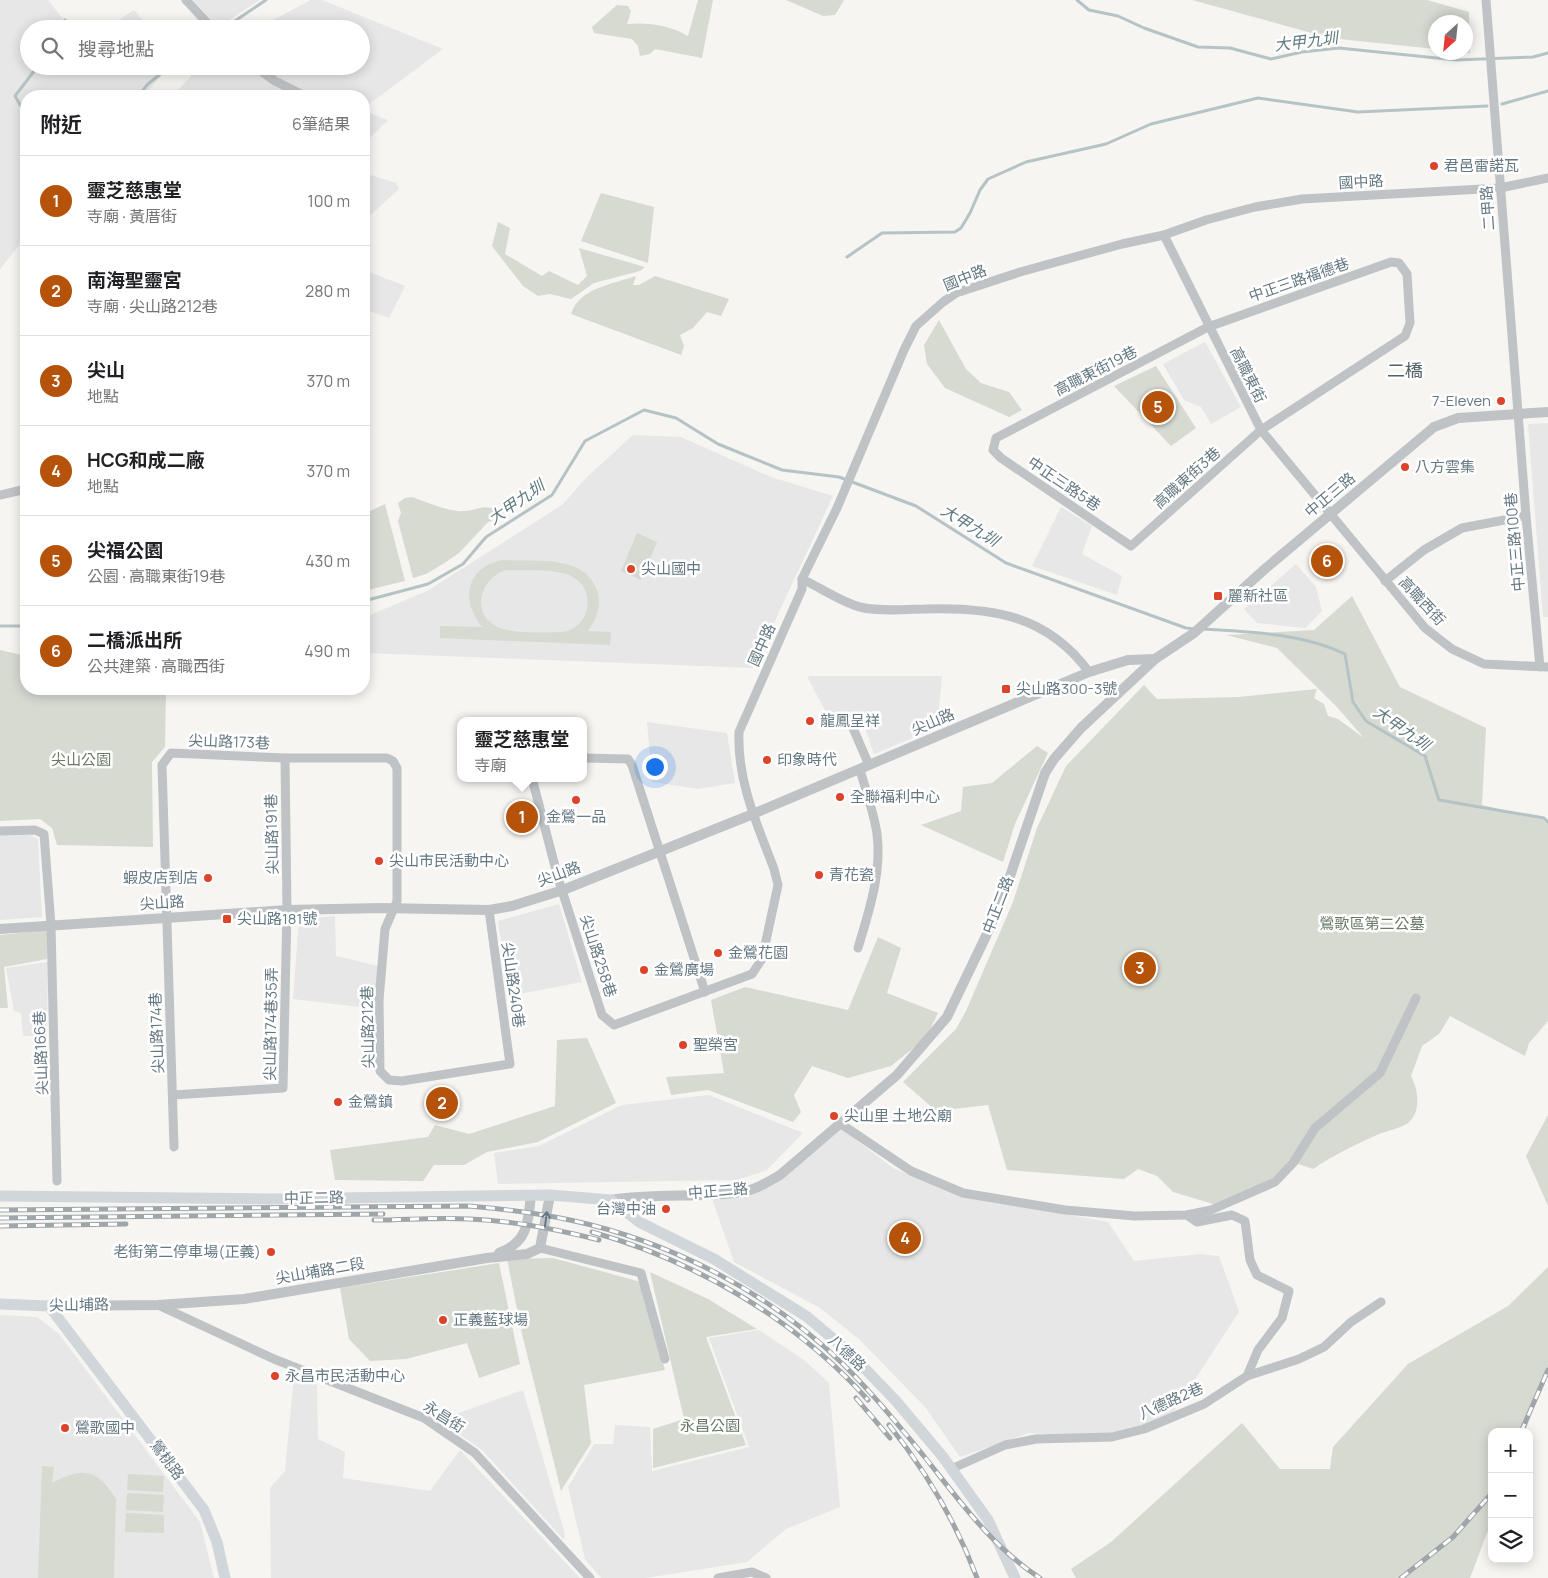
<!DOCTYPE html>
<html lang="zh-TW">
<head>
<meta charset="utf-8">
<style>
	body { margin:0; font-family:Manrope,"Noto Sans TC",sans-serif; background:#f6f6f6; color:#202124 }
	.controls { position:absolute; right:15px; bottom:15px; display:grid; overflow:hidden; border-radius:10px; box-shadow:0 2px 12px #0003 }
	.controls button { width:45px; height:45px; display:grid; place-items:center; padding:0; border:0; border-bottom:1px solid #e0e0e0; background:#fff; color:#202124; font:25px sans-serif }
	.compass { position:absolute; left:1428px; top:15px; width:45px; height:45px; border-radius:50%; background:#fff; box-shadow:0 2px 12px #0003; rotate:207deg }
	.you { position:absolute; left:654px; top:766px; width:18px; height:18px; margin:-12px; border:4px solid #fff; border-radius:50%; background:#1a73e8; box-shadow:0 0 0 8px #1a73e833 }
	.badge { display:grid; place-items:center; width:32px; height:32px; border-radius:50%; background:#b45309; color:#fff; font-size:16px; font-weight:700 }
	.pin { position:absolute; translate:-50% -50%; border:2px solid #fff; box-shadow:0 1px 5px #0006 }
	.popup { position:absolute; left:457px; top:717px; width:130px; height:65px; box-sizing:border-box; display:grid; place-content:center; border-radius:10px; background:#fff; filter:drop-shadow(0 1px 4px #0005); font-size:16px; white-space:nowrap; color:#757577 }
	.popup b { font-size:19px; color:#202124 }
	.popup::after { content:''; position:absolute; left:50%; top:100%; margin-left:-10px; border:10px solid transparent; border-top-color:#fff }
	.list { margin:0; padding:0; list-style:none }
	h2 { display:flex; justify-content:space-between; align-items:center; height:65px; margin:0; padding:0 20px; font-size:21px }
	h2 small { font-size:16px; font-weight:400; color:#757577 }
	.list li { display:grid; grid-template-columns:32px 1fr auto; gap:15px; align-items:center; box-sizing:border-box; height:90px; padding:0 20px; border-top:1px solid #e0e0e0 }
	.list b { display:block; font-size:19px; white-space:nowrap }
	.list p { margin:0; font-size:16px; white-space:nowrap; color:#757577 }
	.list em { font-size:16px; font-style:normal; color:#757577 }
	.icon { flex:none; width:28px; height:28px; fill:none; stroke:currentColor; stroke-width:2; stroke-linecap:round; stroke-linejoin:round }
	.map { position:relative; flex:none; width:1548px; height:1578px; overflow:hidden }
	.search { position:absolute; background:#fff; box-shadow:0 2px 12px #0003; left:20px; top:20px; width:350px; height:55px; display:flex; align-items:center; gap:12px; box-sizing:border-box; padding:0 18px; border-radius:28px; color:#757577; font-size:19px }
	.panel { position:absolute; background:#fff; box-shadow:0 2px 12px #0003; left:20px; top:90px; width:350px; height:605px; border-radius:20px }
	.map>svg:first-child { display:block }
	.built { fill:#e6e7e6 }
	.green { fill:#d6dad1; fill-rule:evenodd }
	.lines { fill:none; stroke-linecap:round; stroke-linejoin:round }
	.stream { stroke:#b6c3c6; stroke-width:3 }
	.minor { stroke:#bfc3c6; stroke-width:9 }
	.tertiary { stroke:#bfc3c6; stroke-width:10 }
	.secondary { stroke:#d1d6da; stroke-width:11 }
	.rail-casing { stroke:#9ea6aa; stroke-width:5 }
	.rail { stroke:#fff; stroke-width:3; stroke-dasharray:9; stroke-linecap:butt }
	.oneway { stroke:#657882 }
	.poi-dot { fill:#dd432a; stroke:#fff; stroke-width:2 }
	.labels { text-anchor:middle; stroke-width:5; stroke-linejoin:round; paint-order:stroke }
	.poi-label { font-size:15px; fill:#657882; stroke:#fff; text-anchor:start }
	.street-label { font-size:15px; fill:#657882; stroke:#fff }
	.park-label { font-size:15px; fill:#6a7a64; stroke:#fff }
	.water-label { font-size:16px; font-style:italic; fill:#617a7f; stroke:#fff }
	.quarter-label { font-size:18px; fill:#536168; stroke:#fff }
</style>
</head>
<body>
<div class="map">
<svg width="1548" height="1578" viewBox="0 0 1548 1578">
	<rect width="100%" height="100%" fill="#f6f5f2"/>
	<g class="built">
		<polygon points="0,0 48,0 71,29 29,29 29,66 169,66 144,96 26,96 26,237 0,269"/>
		<polygon points="193,0 260,0 218,27"/>
		<polygon points="311,0 322,0 443,49 364,108 364,96 173,96 200,66 361,66 361,29 256,29"/>
		<polygon points="134,10 150,29 105,29"/>
		<polygon points="364,111 388,120 364,144"/>
		<polygon points="364,173 396,183 399,189 364,221"/>
		<polygon points="364,270 405,286 389,318 364,309"/>
		<polygon points="1205,342 1241,407 1211,424 1201,407 1184,400 1163,364"/>
		<polygon points="1548,423 1548,617 1543,617 1528,424"/>
		<polygon points="633,435 681,437 771,477 833,496 753,668 365,653 370,615 427,591 562,505 587,477"/>
		<polygon points="1061,507 1092,526 1082,554 1122,576 1117,595 1032,566"/>
		<polygon points="1296,564 1316,587 1322,611 1305,628 1257,623 1244,609"/>
		<polygon points="807,676 942,676 937,728 874,754 860,713 827,714"/>
		<polygon points="647,722 727,733 735,783 698,789 652,782"/>
		<polygon points="28,834 38,839 42,917 0,920 0,835"/>
		<polygon points="559,904 582,982 509,996 498,921"/>
		<polygon points="335,916 336,956 378,966 376,1009 293,999 299,919"/>
		<polygon points="48,962 47,1036 23,1036 21,1013 14,1011 6,968"/>
		<polygon points="709,1095 803,1133 767,1170 737,1180 498,1184 494,1153 539,1146 622,1105"/>
		<polygon points="842,1129 893,1168 935,1186 984,1199 1108,1222 1134,1261 1200,1254 1219,1256 1239,1312 1169,1419 1100,1437 1029,1433 960,1457 925,1407 859,1339 820,1308 734,1262 712,1199 747,1194 775,1184"/>
		<polygon points="0,1315 37,1317 59,1334 200,1522 214,1578 0,1578"/>
		<polygon points="759,1330 804,1360 829,1383 840,1507 786,1529 747,1562 646,1578 601,1578 585,1559 568,1487 594,1444 613,1444 615,1425 650,1427 652,1471 749,1447 709,1338"/>
		<polygon points="294,1375 317,1384 318,1439 345,1452 343,1478 430,1491 460,1450 580,1578 271,1578 270,1488 285,1471"/>
		<polygon points="523,1390 565,1534 564,1540 482,1450 439,1420"/>
	</g>
	<g class="green">
		<path d="M698,0H713L702,58L655,49L650,54L640,56L638,46L632,39L594,33L592,27L617,5L628,6L631,11L627,24C648,22 670,25 688,36Z"/>
		<polygon points="786,0 844,0 835,15 823,16"/>
		<polygon points="1192,0 1427,0 1469,12 1470,53 1464,53 1466,22 1436,22 1435,49 1330,38"/>
		<polygon points="601,193 654,207 648,263 581,241"/>
		<polygon points="498,222 510,228 505,254 542,276 549,271 578,285 587,276 579,248 645,267 640,271 594,283 571,299 550,294 538,296 523,286 492,246"/>
		<path d="M636,276L633,285H639L655,276L729,299L721,316L707,312L693,328L680,335L684,346L681,355L571,314C579,288 613,284 636,276Z"/>
		<polygon points="939,320 966,369 981,383 1009,392 1022,410 1009,417 945,388 927,364 924,345"/>
		<polygon points="1156,366 1196,428 1171,446 1114,386"/>
		<path d="M412,497C426,502 442,509 457,511C480,513 481,499 506,515L488,522L459,553L443,564L426,574L413,578L398,521L401,513L398,503L405,498Z"/>
		<polygon points="385,504 405,581 364,591 364,514"/>
		<polygon points="637,533 657,542 641,580 621,571"/>
		<path d="M503,560C534,562 582,554 596,588C603,604 597,618 588,631L611,632L610,645L440,638V626L482,627C460,600 466,567 503,560ZM505,570C523,571 559,568 573,577C598,591 589,631 560,632C545,633 516,633 503,629C470,619 477,581 505,570Z"/>
		<path d="M1352,596L1400,687L1486,728L1482,805L1548,820V1021L1529,1043L1525,1056L1450,1016L1439,1034L1422,1046L1411,1076C1418,1089 1422,1112 1408,1123C1400,1128 1388,1131 1379,1134C1357,1144 1333,1155 1313,1169L1290,1161L1262,1188L1220,1206L1173,1192L1157,1176L1138,1169L1124,1179L1007,1170L988,1105L936,1111L903,1082L956,1029L966,1011L1013,902L1037,828L1066,766L1144,685L1157,699L1239,697L1317,689L1314,698L1324,704L1328,716L1338,719L1364,738L1336,706L1277,648L1226,635L1314,630Z"/>
		<polygon points="0,650 26,656 26,689 166,689 165,747 152,762 153,847 57,845 52,828 40,819 0,821"/>
		<polygon points="1037,746 1048,753 1015,824 1003,862 921,825 961,811 963,787 992,783"/>
		<polygon points="47,930 47,959 4,967 8,1008 0,1008 0,935"/>
		<polygon points="878,937 901,948 887,993 938,1013 926,1038 891,1066 848,1078 812,1066 794,1095 801,1112 793,1122 708,1090 671,1095 666,1077 724,1073 711,1000 745,987 848,1010"/>
		<polygon points="587,1038 616,1103 538,1142 487,1152 464,1165 434,1165 423,1181 335,1180 330,1150 428,1137 435,1125 469,1134 555,1106 557,1040"/>
		<polygon points="1548,1115 1548,1206 1526,1156"/>
		<polygon points="553,1258 641,1282 665,1370 584,1385 591,1443 561,1491 522,1334 507,1259"/>
		<polygon points="499,1263 520,1364 479,1378 467,1343 406,1359 370,1361 349,1339 340,1288"/>
		<polygon points="1548,1267 1548,1369 1525,1432 1492,1432 1492,1520 1470,1578 1076,1578 1071,1569 1111,1542 1242,1423 1280,1469 1330,1469 1333,1447 1408,1364 1508,1306"/>
		<polygon points="650,1272 708,1299 757,1329 706,1337 746,1445 653,1468 653,1429 684,1419"/>
		<path d="M42,1466L54,1467L52,1483C83,1466 97,1469 116,1499L114,1578H38Z"/>
		<polygon points="128,1474 164,1476 163,1492 127,1490"/>
		<polygon points="127,1493 164,1495 163,1512 126,1510"/>
		<polygon points="126,1513 164,1515 164,1533 125,1532"/>
	</g>
	<g class="lines">
		<g class="stream">
			<polyline points="1077,0 1089,10 1118,16 1144,28 1198,47 1230,48 1271,59 1302,52 1339,48 1456,60 1533,57 1548,53"/>
			<polyline points="63,29 65,20"/>
			<polyline points="223,29 266,0"/>
			<polyline points="138,96 148,84 170,66"/>
			<polyline points="1502,104 1548,91"/>
			<polyline points="26,115 15,96 38,66"/>
			<polyline points="847,257 882,233 955,232 961,228 970,213 980,190 988,179 1026,162 1106,144 1151,124 1258,98 1358,112 1487,106"/>
			<polyline points="364,601 428,584 463,564 486,537 552,495 585,441 644,410 676,418 718,444 782,470 839,477 916,506 1006,563 1186,628 1196,629"/>
			<polyline points="0,626 26,626"/>
			<path d="M1202,629C1250,632 1301,633 1345,654L1353,702L1366,721L1425,756L1439,800L1544,818L1548,822"/>
		</g>
		<g class="minor">
			<polyline points="186,0 213,29"/>
			<polyline points="1486,0 1526,516 1540,667"/>
			<polyline points="254,66 275,81 305,96"/>
			<polyline points="1164,235 1261,430 1425,628 1452,649 1484,664 1548,667"/>
			<polygon points="1391,262 1399,263 1407,274 1410,323 1405,336 1261,430 1131,546 1001,458 993,450 996,438 1208,327"/>
			<polyline points="0,495 26,489"/>
			<path d="M802,579C819,587 843,603 860,607C881,612 904,609 925,609C992,607 1047,615 1089,672"/>
			<polyline points="1385,581 1424,550 1462,528 1526,516"/>
			<polyline points="849,719 869,765"/>
			<polyline points="583,758 628,759 632,765 705,992"/>
			<path d="M532,778L558,878L602,1015L614,1025L752,974L762,959L778,885L774,869C757,824 737,781 739,732L802,589V579L837,508L904,350L916,326L943,302L956,293L1020,272L1122,244L1164,235L1206,220L1255,207L1302,199L1500,188L1548,178"/>
			<polyline points="0,831 35,830 44,834 51,925 57,1181"/>
			<path d="M858,948C869,911 882,873 877,834C874,813 866,791 860,770"/>
			<polyline points="173,1095 283,1088 287,910 285,758"/>
			<polyline points="841,1124 911,1171 963,1193 1065,1210 1135,1216 1187,1215 1211,1210 1275,1182 1293,1163 1315,1128 1380,1073 1416,998"/>
			<polyline points="174,1147 162,765 171,753 285,758 387,758 393,761 397,768 397,901 385,929 379,1000 380,1071 389,1080 402,1081 510,1064 489,910"/>
			<polyline points="1187,1215 1197,1222 1232,1215 1245,1221 1250,1260 1257,1275 1289,1291 1282,1318 1258,1350 1247,1376"/>
			<polyline points="540,1248 641,1273 665,1359"/>
			<polyline points="158,1305 274,1359 424,1418 475,1453 590,1578"/>
			<polyline points="951,1469 1005,1445 1036,1439 1112,1437 1144,1429 1204,1404 1247,1376 1299,1359 1324,1347 1351,1322 1381,1302"/>
			<polyline points="718,1578 752,1572 766,1578"/>
		</g>
		<g class="tertiary">
			<polyline points="0,929 287,910 381,908 489,910 512,906 563,890 753,814 1089,672 1128,660 1155,659"/>
			<path d="M611,1200C655,1193 699,1198 741,1192C755,1190 768,1182 780,1175L897,1075L947,1017L986,936L1005,891L1045,773L1054,759L1081,728L1155,659L1194,633L1266,568L1434,427L1458,418L1548,412"/>
			<path d="M499,1253C528,1242 528,1223 531,1195"/>
			<polyline points="49,1306 158,1305 244,1299 487,1258 527,1254 540,1248 550,1195"/>
		</g>
		<g class="secondary">
			<polyline points="0,1196 269,1199 550,1195 611,1200 639,1222 714,1259 806,1316 849,1352 896,1401 943,1457 988,1520 1015,1578"/>
			<polyline points="0,1304 49,1306 204,1510 217,1542 225,1578"/>
		</g>
		<defs>
			<g id="rail">
				<path d="M0,1210L469,1206C503,1209 537,1213 570,1220C672,1242 769,1292 844,1365C865,1386 885,1409 904,1432C948,1483 983,1541 1040,1578"/>
				<polyline points="0,1218 383,1214"/>
				<path d="M374,1220C406,1220 438,1217 470,1219C514,1221 556,1229 599,1240"/>
				<polyline points="0,1226 126,1224"/>
				<path d="M592,1232C696,1261 795,1319 868,1400"/>
				<polyline points="856,1398 890,1438"/>
				<path d="M889,1425C926,1471 956,1522 977,1578"/>
				<polyline points="1521,1432 1548,1370"/>
				<polyline points="1401,1578 1453,1537 1492,1493"/>
			</g>
		</defs>
		<use href="#rail" class="rail-casing"/>
		<use href="#rail" class="rail"/>
	</g>
	<defs><path id="oneway-shaft" d="M-6 0H5M1.5-3L5.5 0L1.5 3" fill="none" stroke-width="1.6" stroke-linecap="round" stroke-linejoin="round" transform="scale(1.25)"/></defs>
	<use class="oneway" href="#oneway-shaft" transform="translate(546 1219) rotate(-82)"/>
	<g class="poi-dot">
		<circle cx="1434" cy="166" r="5"/>
		<circle cx="1501" cy="401" r="5"/>
		<circle cx="1405" cy="467" r="5"/>
		<circle cx="631" cy="569" r="5"/>
		<rect x="1213" y="591" width="10" height="10" rx="2.5"/>
		<rect x="1001" y="684" width="10" height="10" rx="2.5"/>
		<circle cx="810" cy="721" r="5"/>
		<circle cx="767" cy="760" r="5"/>
		<circle cx="840" cy="797" r="5"/>
		<circle cx="576" cy="800" r="5"/>
		<circle cx="379" cy="861" r="5"/>
		<circle cx="819" cy="875" r="5"/>
		<circle cx="208" cy="878" r="5"/>
		<rect x="222" y="914" width="10" height="10" rx="2.5"/>
		<circle cx="718" cy="953" r="5"/>
		<circle cx="644" cy="970" r="5"/>
		<circle cx="683" cy="1045" r="5"/>
		<circle cx="338" cy="1102" r="5"/>
		<circle cx="834" cy="1116" r="5"/>
		<circle cx="666" cy="1209" r="5"/>
		<circle cx="271" cy="1252" r="5"/>
		<circle cx="443" cy="1320" r="5"/>
		<circle cx="275" cy="1376" r="5"/>
		<circle cx="65" cy="1428" r="5"/>
	</g>
	<g class="labels">
		<g class="poi-label">
			<text x="1444" y="171">君邑雷諾瓦</text>
			<text x="1491" y="406" text-anchor="end">7-Eleven</text>
			<text x="1415" y="472">八方雲集</text>
			<text x="641" y="574">尖山國中</text>
			<text x="1228" y="601">麗新社區</text>
			<text x="1016" y="694">尖山路300-3號</text>
			<text x="820" y="726">龍鳳呈祥</text>
			<text x="777" y="765">印象時代</text>
			<text x="850" y="802">全聯福利中心</text>
			<text x="576" y="822" text-anchor="middle">金鶯一品</text>
			<text x="389" y="866">尖山市民活動中心</text>
			<text x="829" y="880">青花瓷</text>
			<text x="198" y="883" text-anchor="end">蝦皮店到店</text>
			<text x="237" y="924">尖山路181號</text>
			<text x="728" y="958">金鶯花園</text>
			<text x="654" y="975">金鶯廣場</text>
			<text x="693" y="1050">聖榮宮</text>
			<text x="348" y="1107">金鶯鎮</text>
			<text x="844" y="1121">尖山里 土地公廟</text>
			<text x="656" y="1214" text-anchor="end">台灣中油</text>
			<text x="261" y="1257" text-anchor="end">老街第二停車場(正義)</text>
			<text x="453" y="1325">正義藍球場</text>
			<text x="285" y="1381">永昌市民活動中心</text>
			<text x="75" y="1433">鶯歌國中</text>
		</g>
		<g class="street-label">
			<text transform="translate(1361 182) rotate(-3)" y="5">國中路</text>
			<text transform="translate(1488 208) rotate(-94)" y="5">二甲路</text>
			<text transform="translate(965 278) rotate(-22)" y="5">國中路</text>
			<text transform="translate(1299 280) rotate(-19)" y="5">中正三路福德巷</text>
			<text transform="translate(1096 371) rotate(-27)" y="5">高職東街19巷</text>
			<text transform="translate(1248 375) rotate(63)" y="5">高職東街</text>
			<text transform="translate(1187 478) rotate(-42)" y="5">高職東街3巷</text>
			<text transform="translate(1064 484) rotate(34)" y="5">中正三路5巷</text>
			<text transform="translate(1330 495) rotate(-40)" y="5">中正三路</text>
			<text transform="translate(1515 542) rotate(-95)" y="5">中正三路100巷</text>
			<text transform="translate(1422 601) rotate(47)" y="5">高職西街</text>
			<text transform="translate(762 645) rotate(-66)" y="5">國中路</text>
			<text transform="translate(933 722) rotate(-23)" y="5">尖山路</text>
			<text transform="translate(229 742) rotate(2)" y="5">尖山路173巷</text>
			<text transform="translate(272 834) rotate(-91)" y="5">尖山路191巷</text>
			<text transform="translate(559 874) rotate(-20)" y="5">尖山路</text>
			<text transform="translate(162 903) rotate(-4)" y="5">尖山路</text>
			<text transform="translate(998 905) rotate(-69)" y="5">中正二路</text>
			<text transform="translate(598 956) rotate(72)" y="5">尖山路258巷</text>
			<text transform="translate(513 985) rotate(82)" y="5">尖山路240巷</text>
			<text transform="translate(271 1024) rotate(-89)" y="5">尖山路174巷35弄</text>
			<text transform="translate(368 1027) rotate(-91)" y="5">尖山路212巷</text>
			<text transform="translate(157 1033) rotate(-92)" y="5">尖山路174巷</text>
			<text transform="translate(41 1053) rotate(-92)" y="5">尖山路166巷</text>
			<text transform="translate(718 1191) rotate(-5)" y="5">中正二路</text>
			<text transform="translate(314 1198) rotate(-1)" y="5">中正二路</text>
			<text transform="translate(320 1271) rotate(-10)" y="5">尖山埔路二段</text>
			<text transform="translate(79 1305) rotate(-1)" y="5">尖山埔路</text>
			<text transform="translate(847 1353) rotate(43)" y="5">八德路</text>
			<text transform="translate(1171 1401) rotate(-24)" y="5">八德路2巷</text>
			<text transform="translate(444 1417) rotate(32)" y="5">永昌街</text>
			<text transform="translate(167 1460) rotate(53)" y="5">鶯桃路</text>
		</g>
		<g class="park-label">
			<text x="81" y="765">尖山公園</text>
			<text x="1372" y="929">鶯歌區第二公墓</text>
			<text x="710" y="1431">永昌公園</text>
		</g>
		<g class="water-label">
			<text transform="translate(1306 41) rotate(-7)" y="6">大甲九圳</text>
			<text transform="translate(516 502) rotate(-35)" y="6">大甲九圳</text>
			<text transform="translate(970 525) rotate(32)" y="6">大甲九圳</text>
			<text transform="translate(1402 728) rotate(35)" y="6">大甲九圳</text>
		</g>
		<g class="quarter-label">
			<text x="1405" y="377">二橋</text>
		</g>
	</g>
</svg>
<div class="controls">
<button>+</button>
<button>−</button>
<button><svg class="icon" aria-label="layers" viewBox="0 0 24 24"><path d="M12 4l9 5-9 5-9-5zM3 14l9 5 9-5"/></svg></button>
</div>
<svg class="compass" viewBox="-18 -18 36 36"><path d="M0-13l5 13h-10z" fill="#e53935"/><path d="M0 13l5-13h-10z" fill="#757577"/></svg>
<div class="you"></div>
<div class="pin badge" style="left:522px;top:817px">1</div>
<div class="popup"><b>靈芝慈惠堂</b>寺廟</div>
<div class="pin badge" style="left:442px;top:1103px">2</div>
<div class="pin badge" style="left:1140px;top:968px">3</div>
<div class="pin badge" style="left:905px;top:1238px">4</div>
<div class="pin badge" style="left:1158px;top:407px">5</div>
<div class="pin badge" style="left:1327px;top:561px">6</div>
<div class="search"><svg class="icon" aria-label="search" viewBox="0 0 24 24"><circle cx="10" cy="10" r="6"/><path d="M15 15l6 6"/></svg>搜尋地點</div>
<section class="panel">
<h2>附近<small>6筆結果</small></h2>
<ul class="list">
<li><span class="badge">1</span><div><b>靈芝慈惠堂</b><p>寺廟 · 黃厝街</p></div><em>100 m</em></li>
<li><span class="badge">2</span><div><b>南海聖靈宮</b><p>寺廟 · 尖山路212巷</p></div><em>280 m</em></li>
<li><span class="badge">3</span><div><b>尖山</b><p>地點</p></div><em>370 m</em></li>
<li><span class="badge">4</span><div><b>HCG和成二廠</b><p>地點</p></div><em>370 m</em></li>
<li><span class="badge">5</span><div><b>尖福公園</b><p>公園 · 高職東街19巷</p></div><em>430 m</em></li>
<li><span class="badge">6</span><div><b>二橋派出所</b><p>公共建築 · 高職西街</p></div><em>490 m</em></li>
</ul>
</section>
</div>
</body>
</html>
